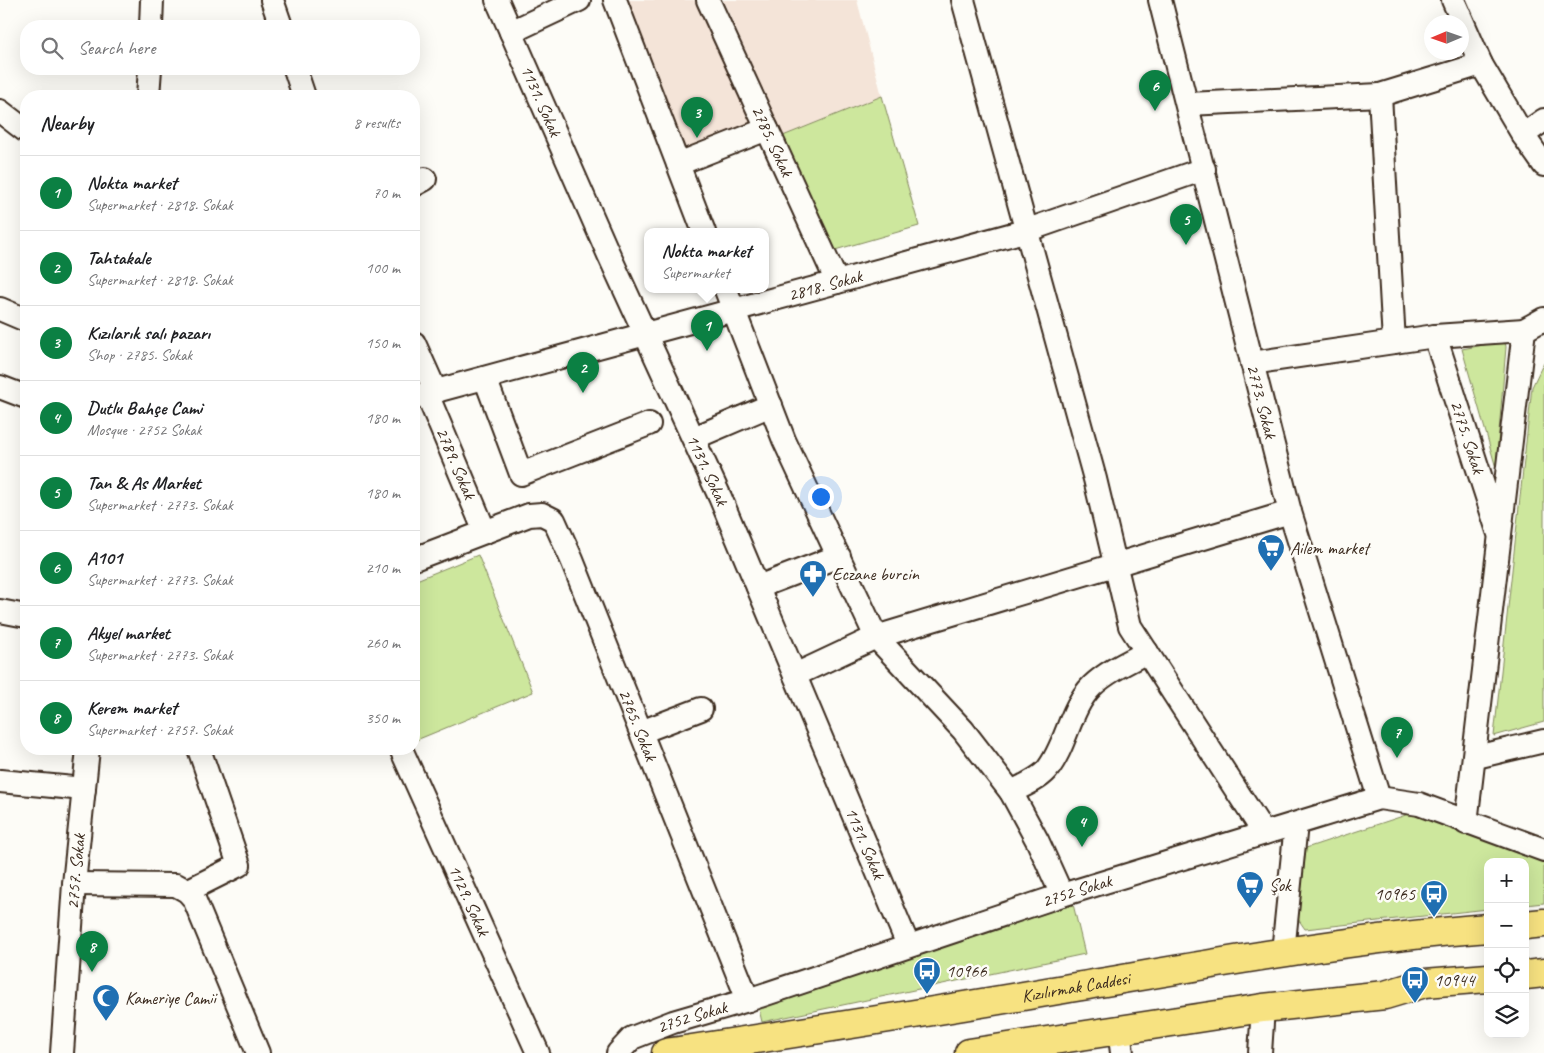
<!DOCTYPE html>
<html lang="en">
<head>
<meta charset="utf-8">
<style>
	body { margin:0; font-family:Caveat,sans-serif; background:#f6f6f6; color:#202124 }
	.controls { position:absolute; right:15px; bottom:15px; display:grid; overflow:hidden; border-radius:10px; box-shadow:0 5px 20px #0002 }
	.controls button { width:45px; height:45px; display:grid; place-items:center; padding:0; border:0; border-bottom:1px solid #e0e0e0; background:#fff; color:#202124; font:25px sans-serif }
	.compass { position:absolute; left:1424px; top:15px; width:45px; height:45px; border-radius:50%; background:#fff; box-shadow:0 5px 20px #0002; rotate:268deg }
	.you { position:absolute; left:820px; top:496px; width:18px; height:18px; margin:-12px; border:4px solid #fff; border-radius:50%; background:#1a73e8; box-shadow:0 0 0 8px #1a73e833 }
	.badge { display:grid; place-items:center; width:32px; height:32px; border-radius:50%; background:#0b8043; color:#fff; font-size:16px; font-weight:700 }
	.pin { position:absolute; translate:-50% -41px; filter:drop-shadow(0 1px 2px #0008) }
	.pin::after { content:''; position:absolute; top:26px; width:18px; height:15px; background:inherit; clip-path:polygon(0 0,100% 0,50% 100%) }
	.popup { position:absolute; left:644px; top:228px; width:125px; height:65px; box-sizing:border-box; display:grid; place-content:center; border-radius:10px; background:#fff; filter:drop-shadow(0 1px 4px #0005); font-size:16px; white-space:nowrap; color:#757577 }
	.popup b { font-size:19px; color:#202124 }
	.popup::after { content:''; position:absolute; left:50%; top:100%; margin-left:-10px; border:10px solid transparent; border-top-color:#fff }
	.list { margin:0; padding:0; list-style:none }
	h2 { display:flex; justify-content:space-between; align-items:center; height:65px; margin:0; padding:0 20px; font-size:21px }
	h2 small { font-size:16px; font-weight:400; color:#757577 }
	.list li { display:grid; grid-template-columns:32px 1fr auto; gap:15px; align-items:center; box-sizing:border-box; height:75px; padding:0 20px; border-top:1px solid #e0e0e0 }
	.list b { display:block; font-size:19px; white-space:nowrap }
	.list p { margin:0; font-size:16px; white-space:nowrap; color:#757577 }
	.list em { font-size:16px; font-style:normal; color:#757577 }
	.icon { flex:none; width:28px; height:28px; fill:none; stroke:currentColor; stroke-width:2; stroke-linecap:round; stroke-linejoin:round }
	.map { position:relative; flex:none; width:1544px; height:1053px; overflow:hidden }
	.search { position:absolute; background:#fff; box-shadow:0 5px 20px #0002; left:20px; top:20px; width:400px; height:55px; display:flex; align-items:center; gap:12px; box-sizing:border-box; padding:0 18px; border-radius:20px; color:#757577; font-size:19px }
	.panel { position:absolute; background:#fff; box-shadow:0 5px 20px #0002; left:20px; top:90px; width:400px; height:665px; border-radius:20px }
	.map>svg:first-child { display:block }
	.built { fill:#f4e4d8 }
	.green { fill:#cde79d; stroke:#84885e }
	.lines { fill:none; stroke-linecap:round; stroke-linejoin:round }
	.minor-casing { stroke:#3b2a1e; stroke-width:26 }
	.major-casing { stroke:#3b2a1e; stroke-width:31 }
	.minor { stroke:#fdfcf7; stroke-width:22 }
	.major { stroke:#f7e281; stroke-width:28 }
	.labels { text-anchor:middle; stroke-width:5; stroke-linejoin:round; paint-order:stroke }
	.street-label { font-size:18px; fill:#3b2a1e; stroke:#fdfcf7 }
	.poi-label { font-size:18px; fill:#3b2a1e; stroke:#fdfcf7; text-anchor:start }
</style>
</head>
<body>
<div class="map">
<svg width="1544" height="1053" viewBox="0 0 1544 1053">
	<rect width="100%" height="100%" fill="#fdfcf7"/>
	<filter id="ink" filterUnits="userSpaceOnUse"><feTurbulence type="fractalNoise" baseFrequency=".02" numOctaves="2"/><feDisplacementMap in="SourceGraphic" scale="10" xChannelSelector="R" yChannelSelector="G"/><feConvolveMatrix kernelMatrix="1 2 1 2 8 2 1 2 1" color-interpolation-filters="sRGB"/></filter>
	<g filter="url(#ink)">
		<g class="built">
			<polygon points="619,0 719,0 836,263 819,271 753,125 682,151"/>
			<polygon points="723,0 857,0 882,96 783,136"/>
		</g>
		<g class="green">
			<polygon points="882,96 919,226 835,250 783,136"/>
			<polygon points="1505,341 1506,347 1496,468 1462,349"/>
			<polygon points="1544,362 1544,722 1494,736 1532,387"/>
			<polygon points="478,555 533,692 414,741 414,581"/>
			<polygon points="1412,813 1544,859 1544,903 1525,905 1525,862 1488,862 1488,909 1305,929 1298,919 1306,848"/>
			<polygon points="1073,904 1085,954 762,1022 758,1005"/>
		</g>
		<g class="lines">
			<defs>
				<g id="minor">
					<polyline points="272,0 281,26"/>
					<path id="s1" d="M497,0L609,255L720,497L908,945"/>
					<polyline points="615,0 704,232"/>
					<path id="s2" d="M708,0L837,282"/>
					<polyline points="963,0 1095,479 1130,626 1264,833"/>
					<path id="s3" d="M1160,0L1290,512L1379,798"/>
					<polyline points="1453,0 1481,64 1523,135 1544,165"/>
					<polyline points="151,26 152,0"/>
					<polyline points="511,32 579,0"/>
					<polyline points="295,69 304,96"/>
					<polyline points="1380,95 1394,342"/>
					<polyline points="148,96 150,69"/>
					<polyline points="1188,104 1380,95 1481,64"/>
					<polyline points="0,111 26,131"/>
					<polyline points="1523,135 1544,120"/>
					<polyline points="678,164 767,129"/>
					<polyline points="414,185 425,179"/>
					<polyline points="726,290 784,440 876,637 963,730 1011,792 1038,842 1062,895"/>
					<polyline points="0,309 26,320"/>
					<path id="s4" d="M1435,336L1498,531"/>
					<polyline points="414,343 436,392"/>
					<polyline points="1252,363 1435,336 1524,330 1544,319"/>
					<polyline points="485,378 521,474 649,424"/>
					<polyline points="0,387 26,397"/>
					<path id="s5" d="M427,394L485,532"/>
					<path id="s6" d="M414,397L1028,230L1204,169"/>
					<polyline points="694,438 771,405"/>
					<path id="s7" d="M414,559L529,515L542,514L554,520L572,560L748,1000"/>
					<polyline points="758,587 839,556"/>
					<polyline points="0,611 26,616"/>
					<polyline points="795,675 876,637 1290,512"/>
					<polyline points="641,732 701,709"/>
					<path id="s8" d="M401,749L538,1053"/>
					<polyline points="1476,757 1544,741"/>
					<polyline points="0,781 84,789"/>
					<path d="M1011,792C1023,786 1038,780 1047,770C1067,745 1069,709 1092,686C1108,671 1128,662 1147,652"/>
					<polyline points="1466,823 1524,330"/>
					<polyline points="74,884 176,885 187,891 194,899 258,1053"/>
					<polyline points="187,891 239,865 199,749"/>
					<polyline points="1283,952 1296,824"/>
					<polyline points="1119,1029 1122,1053"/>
					<path id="s9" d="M62,1053L74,884L88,749"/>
					<path id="s10" d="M618,1053L632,1038L673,1022L748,1000L1062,895L1379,798L1419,804L1544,850"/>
					<polyline points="1260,1053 1263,1008"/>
				</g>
				<g id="major">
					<polyline points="1525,925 1544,923"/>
					<polyline points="1525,975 1544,973"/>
					<path id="s11" d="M666,1053C796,1033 927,1013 1058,990C1201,966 1343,939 1488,928"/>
					<polyline points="969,1053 1263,1008 1385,995 1425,983 1488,978"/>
				</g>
			</defs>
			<use href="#minor" class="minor-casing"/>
			<use href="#major" class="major-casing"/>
			<use href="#minor" class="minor"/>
			<use href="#major" class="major"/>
		</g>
	</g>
	<defs>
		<symbol id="supermarket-pin" viewBox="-11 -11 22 30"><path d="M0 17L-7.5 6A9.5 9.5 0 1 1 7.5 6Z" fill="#1f6fb2" stroke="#fdfcf7"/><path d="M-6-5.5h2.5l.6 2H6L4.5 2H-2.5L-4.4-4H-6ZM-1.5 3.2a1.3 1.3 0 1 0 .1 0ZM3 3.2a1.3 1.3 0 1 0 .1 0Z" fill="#fff"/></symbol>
		<symbol id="pharmacy-pin" viewBox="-11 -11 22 30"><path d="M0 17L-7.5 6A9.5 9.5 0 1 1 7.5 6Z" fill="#1f6fb2" stroke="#fdfcf7"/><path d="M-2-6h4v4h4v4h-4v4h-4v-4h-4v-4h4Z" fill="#fff"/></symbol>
		<symbol id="bus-pin" viewBox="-11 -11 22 30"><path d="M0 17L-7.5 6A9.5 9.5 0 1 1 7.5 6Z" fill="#1f6fb2" stroke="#fdfcf7"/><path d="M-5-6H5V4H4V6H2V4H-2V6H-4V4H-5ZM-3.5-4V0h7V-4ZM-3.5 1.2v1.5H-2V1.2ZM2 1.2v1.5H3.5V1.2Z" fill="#fff"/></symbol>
		<symbol id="mosque-pin" viewBox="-11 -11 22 30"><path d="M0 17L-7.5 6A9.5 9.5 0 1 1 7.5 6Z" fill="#1f6fb2" stroke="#fdfcf7"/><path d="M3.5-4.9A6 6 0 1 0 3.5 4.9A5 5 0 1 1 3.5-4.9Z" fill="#fff"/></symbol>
	</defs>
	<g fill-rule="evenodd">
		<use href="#supermarket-pin" x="1255" y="532" width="32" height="43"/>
		<use href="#pharmacy-pin" x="797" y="558" width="32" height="43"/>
		<use href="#supermarket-pin" x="1234" y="869" width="32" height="43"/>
		<use href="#bus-pin" x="1418" y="878" width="32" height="43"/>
		<use href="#bus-pin" x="911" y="955" width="32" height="43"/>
		<use href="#bus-pin" x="1399" y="964" width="32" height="43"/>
		<use href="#mosque-pin" x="90" y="982" width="32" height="43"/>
	</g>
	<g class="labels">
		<g class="street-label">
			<text dy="6" stroke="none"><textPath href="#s1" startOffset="110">1131. Sokak</textPath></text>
			<text dy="6" stroke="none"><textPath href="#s2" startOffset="155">2785. Sokak</textPath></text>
			<text dy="6" stroke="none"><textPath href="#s6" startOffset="426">2818. Sokak</textPath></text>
			<text dy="6" stroke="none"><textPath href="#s3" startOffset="414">2773. Sokak</textPath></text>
			<text dy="6" stroke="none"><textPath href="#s4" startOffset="106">2775. Sokak</textPath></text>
			<text dy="6" stroke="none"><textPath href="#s5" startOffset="75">2789. Sokak</textPath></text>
			<text dy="6" stroke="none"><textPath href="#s1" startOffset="515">1131. Sokak</textPath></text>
			<text dy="6" stroke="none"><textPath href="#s7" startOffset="371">2765. Sokak</textPath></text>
			<text dy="6" stroke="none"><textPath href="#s1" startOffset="920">1131. Sokak</textPath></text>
			<text dy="6" stroke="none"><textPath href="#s9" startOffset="182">2757. Sokak</textPath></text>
			<text dy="6" stroke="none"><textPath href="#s10" startOffset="489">2752 Sokak</textPath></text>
			<text dy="6" stroke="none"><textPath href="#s8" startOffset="166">1129. Sokak</textPath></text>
			<text dy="6" stroke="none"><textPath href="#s11" startOffset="415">Kızılırmak Caddesi</textPath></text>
			<text dy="6" stroke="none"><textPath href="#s10" startOffset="84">2752 Sokak</textPath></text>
		</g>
		<g class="poi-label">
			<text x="1290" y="554">Ailem market</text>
			<text x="832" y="580">Eczane burcin</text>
			<text x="1269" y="891">Şok</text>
			<text x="1415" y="900" text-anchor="end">10965</text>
			<text x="946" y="977">10966</text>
			<text x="1434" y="986">10944</text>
			<text x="125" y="1004">Kameriye Camii</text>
		</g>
	</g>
</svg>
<div class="controls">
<button>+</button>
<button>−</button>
<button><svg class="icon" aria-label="locate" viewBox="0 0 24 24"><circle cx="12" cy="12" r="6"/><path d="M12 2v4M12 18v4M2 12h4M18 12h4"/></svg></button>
<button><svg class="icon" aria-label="layers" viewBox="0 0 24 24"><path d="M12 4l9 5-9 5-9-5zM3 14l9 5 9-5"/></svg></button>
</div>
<svg class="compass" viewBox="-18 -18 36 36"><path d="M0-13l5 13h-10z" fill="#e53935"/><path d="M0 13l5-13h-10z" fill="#757577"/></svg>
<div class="you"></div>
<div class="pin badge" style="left:707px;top:351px">1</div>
<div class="popup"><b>Nokta market</b>Supermarket</div>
<div class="pin badge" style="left:583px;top:393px">2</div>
<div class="pin badge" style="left:697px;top:138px">3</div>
<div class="pin badge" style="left:1082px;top:847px">4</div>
<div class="pin badge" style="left:1186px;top:245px">5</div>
<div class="pin badge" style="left:1155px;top:111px">6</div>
<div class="pin badge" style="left:1397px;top:758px">7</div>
<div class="pin badge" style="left:92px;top:972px">8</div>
<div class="search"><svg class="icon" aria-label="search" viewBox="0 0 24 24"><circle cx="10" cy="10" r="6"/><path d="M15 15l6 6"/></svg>Search here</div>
<section class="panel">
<h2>Nearby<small>8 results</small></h2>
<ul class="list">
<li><span class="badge">1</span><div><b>Nokta market</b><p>Supermarket · 2818. Sokak</p></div><em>70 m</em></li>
<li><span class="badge">2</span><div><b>Tahtakale</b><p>Supermarket · 2818. Sokak</p></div><em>100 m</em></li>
<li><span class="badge">3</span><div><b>Kızılarık salı pazarı</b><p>Shop · 2785. Sokak</p></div><em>150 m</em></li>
<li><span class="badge">4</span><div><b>Dutlu Bahçe Cami</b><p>Mosque · 2752 Sokak</p></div><em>180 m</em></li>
<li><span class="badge">5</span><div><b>Tan &amp; As Market</b><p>Supermarket · 2773. Sokak</p></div><em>180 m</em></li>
<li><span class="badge">6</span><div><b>A101</b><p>Supermarket · 2773. Sokak</p></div><em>210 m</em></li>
<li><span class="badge">7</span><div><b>Akyel market</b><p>Supermarket · 2773. Sokak</p></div><em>260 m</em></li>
<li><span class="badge">8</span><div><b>Kerem market</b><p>Supermarket · 2757. Sokak</p></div><em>350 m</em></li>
</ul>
</section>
</div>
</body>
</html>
